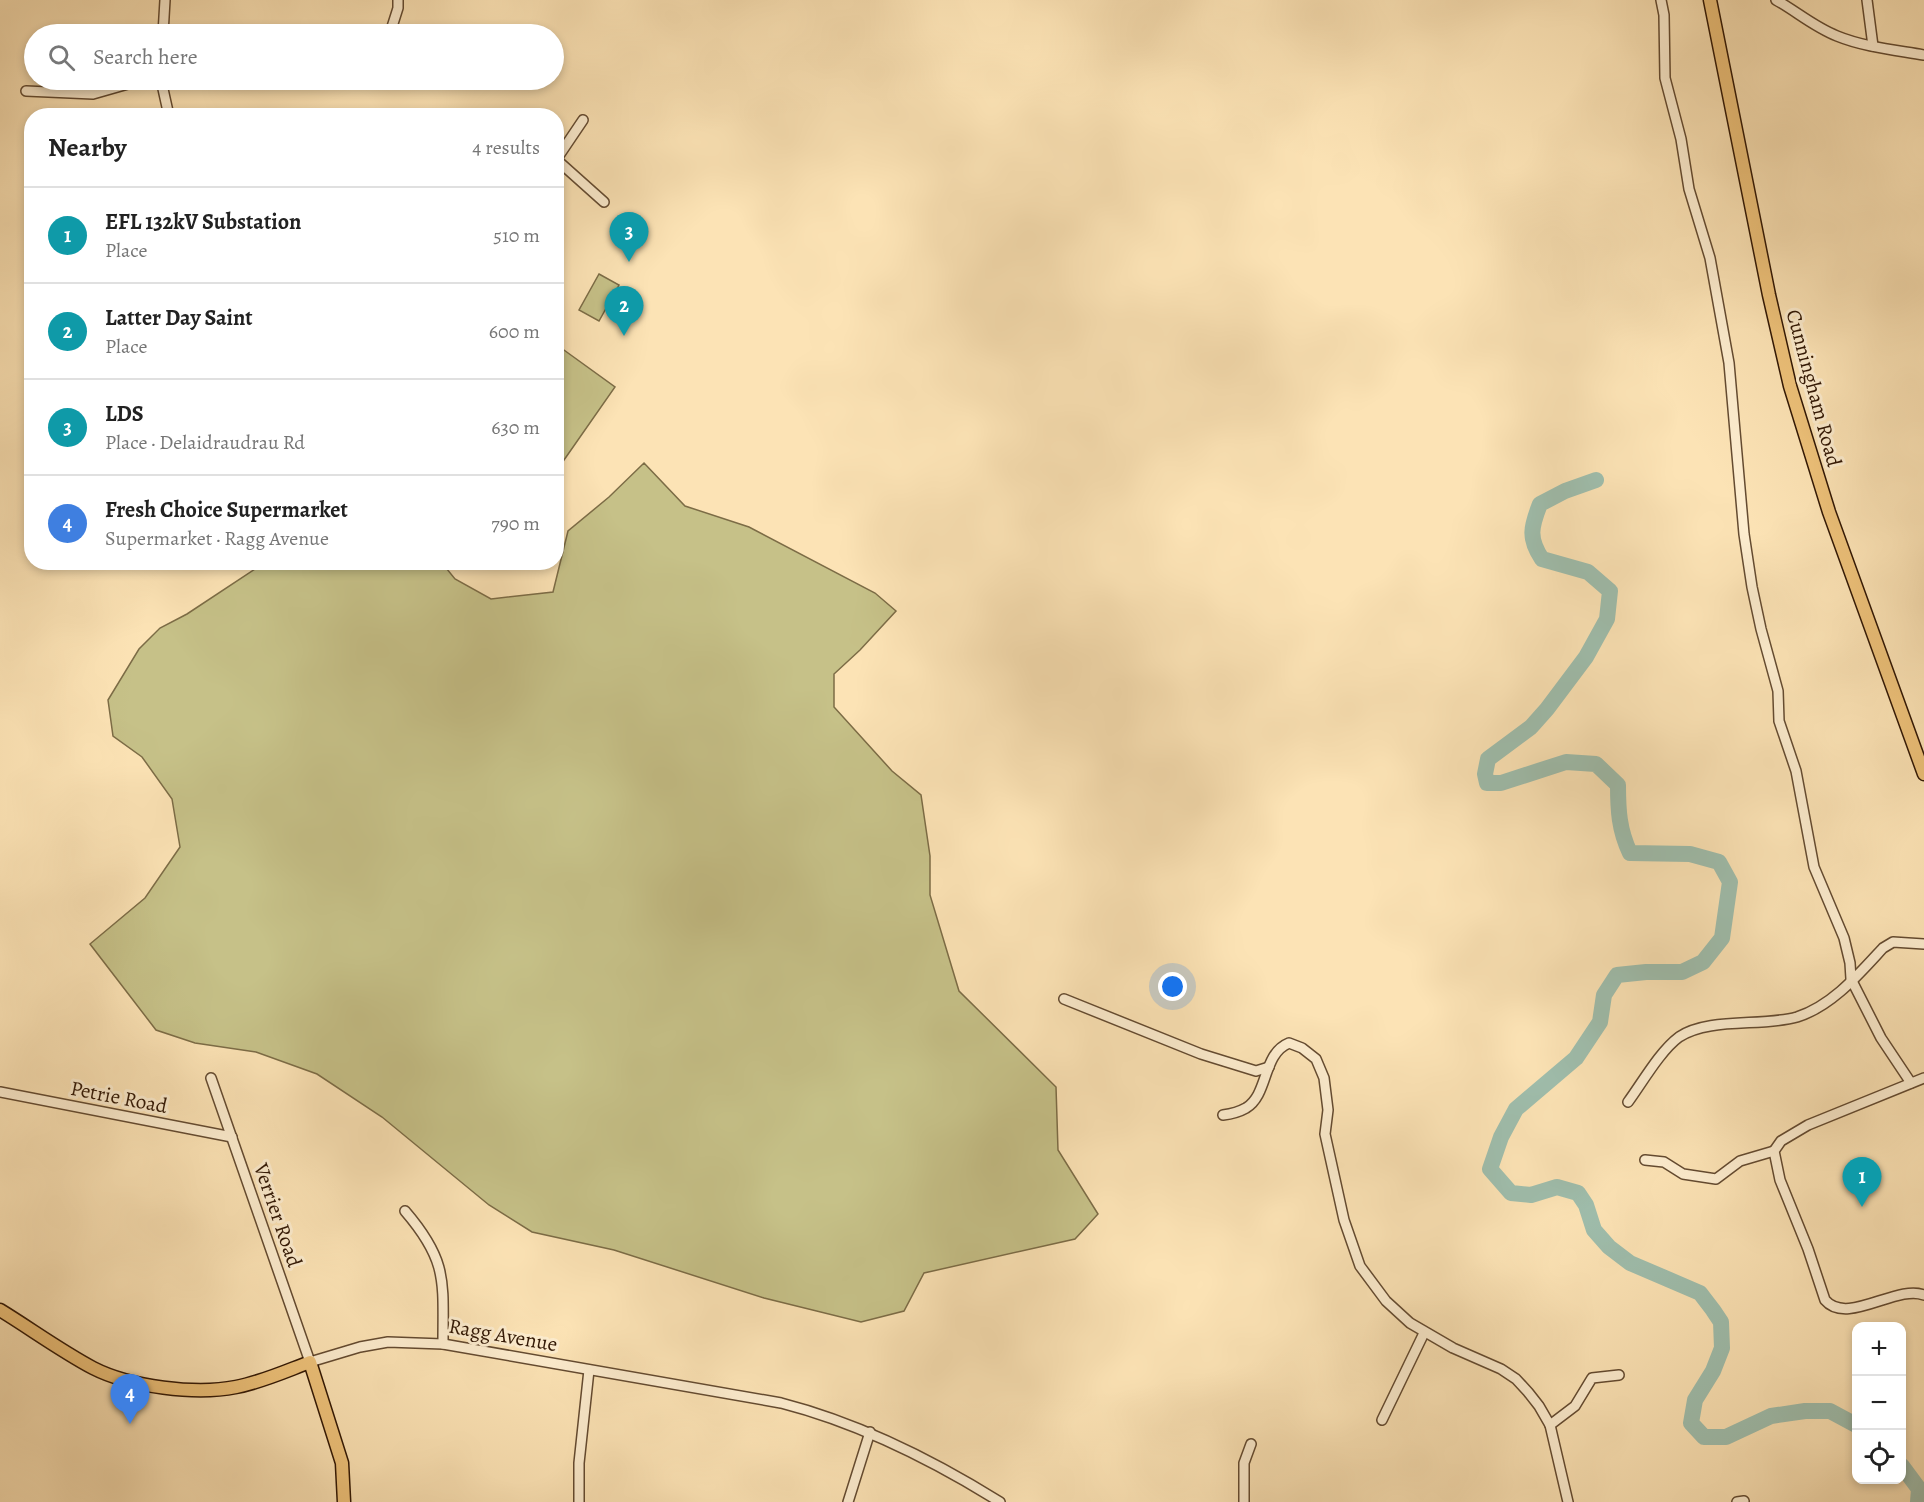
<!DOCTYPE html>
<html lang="en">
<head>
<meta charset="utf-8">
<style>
	body { margin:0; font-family:Alegreya,serif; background:#f6f6f6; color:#222 }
	.controls { position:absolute; right:18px; bottom:18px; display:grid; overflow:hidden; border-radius:12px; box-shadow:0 3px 9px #0003 }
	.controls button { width:54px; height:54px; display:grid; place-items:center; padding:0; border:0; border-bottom:2px solid #e0e0e0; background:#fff; color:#222; font:30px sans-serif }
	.you { position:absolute; left:1173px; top:987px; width:21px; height:21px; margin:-15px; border:4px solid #fff; border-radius:50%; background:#1a73e8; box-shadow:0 0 0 9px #1a73e833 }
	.badge { display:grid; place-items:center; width:39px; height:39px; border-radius:50%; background:#1a73e8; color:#fff; font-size:20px; font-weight:700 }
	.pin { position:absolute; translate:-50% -50px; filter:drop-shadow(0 2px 3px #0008) }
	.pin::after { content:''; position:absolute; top:32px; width:21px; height:18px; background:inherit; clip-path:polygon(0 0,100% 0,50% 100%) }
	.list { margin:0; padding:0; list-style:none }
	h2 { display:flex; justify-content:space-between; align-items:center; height:78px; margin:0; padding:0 24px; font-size:26px }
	h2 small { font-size:20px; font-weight:400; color:#767676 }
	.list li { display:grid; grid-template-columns:39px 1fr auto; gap:18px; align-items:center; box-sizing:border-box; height:96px; padding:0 24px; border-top:2px solid #e0e0e0 }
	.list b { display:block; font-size:22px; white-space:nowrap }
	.list p { margin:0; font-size:20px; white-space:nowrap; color:#767676 }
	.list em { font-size:20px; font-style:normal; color:#767676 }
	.icon { flex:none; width:33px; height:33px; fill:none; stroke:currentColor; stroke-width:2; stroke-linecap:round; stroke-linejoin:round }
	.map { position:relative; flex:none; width:1924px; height:1502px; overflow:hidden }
	.search { position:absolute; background:#fff; box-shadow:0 3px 9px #0003; left:24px; top:24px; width:540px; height:66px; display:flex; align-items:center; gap:15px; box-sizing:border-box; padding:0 21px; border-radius:33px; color:#767676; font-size:22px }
	.panel { position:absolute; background:#fff; box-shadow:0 3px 9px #0003; left:24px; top:108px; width:540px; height:462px; border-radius:24px }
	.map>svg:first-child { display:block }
	.green { fill:#c6c188; stroke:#7c6c46; stroke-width:1.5 }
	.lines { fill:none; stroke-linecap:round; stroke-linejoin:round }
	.river { stroke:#9fbead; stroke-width:16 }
	.minor-casing { stroke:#644b31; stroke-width:12 }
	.major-casing { stroke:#321805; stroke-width:15 }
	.minor { stroke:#fdedcf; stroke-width:9 }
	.major { stroke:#eec27a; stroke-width:12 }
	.labels { text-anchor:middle; stroke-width:6; stroke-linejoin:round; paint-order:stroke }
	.street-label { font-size:21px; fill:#321805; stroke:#fdedcf }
</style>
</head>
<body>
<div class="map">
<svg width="1924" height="1502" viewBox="0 0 1924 1502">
	<rect width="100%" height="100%" fill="#fce3b5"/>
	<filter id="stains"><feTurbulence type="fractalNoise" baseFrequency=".00333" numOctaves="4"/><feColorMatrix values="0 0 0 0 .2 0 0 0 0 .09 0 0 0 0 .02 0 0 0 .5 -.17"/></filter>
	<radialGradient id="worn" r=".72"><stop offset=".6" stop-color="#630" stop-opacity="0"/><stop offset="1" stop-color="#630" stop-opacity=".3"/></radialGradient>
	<g class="green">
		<polygon points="599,274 619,285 599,321 579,310"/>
		<polygon points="557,345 615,387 557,470"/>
		<polygon points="644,463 685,506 749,527 875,593 896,611 860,650 834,674 834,707 892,771 921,795 930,856 930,895 959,991 1056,1087 1058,1150 1098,1214 1075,1239 924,1273 904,1311 861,1322 764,1298 614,1250 532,1232 489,1205 382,1117 317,1074 256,1052 195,1043 156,1030 90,944 145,898 180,847 172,799 142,757 113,736 108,700 139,649 160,628 187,614 264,563 442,563 455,579 491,599 553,592 568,531 609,497"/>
	</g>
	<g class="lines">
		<g class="river">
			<path d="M1596,480L1565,491L1540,504C1531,527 1528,538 1542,559L1588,572L1610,591L1607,619L1586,657L1547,709L1531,727L1488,759L1485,774L1487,783H1501L1566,762L1596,764L1618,785C1618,810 1619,830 1630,853L1690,854L1719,862L1730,882L1722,938L1703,962L1682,972H1646L1617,975L1604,995L1600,1022L1576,1058L1516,1109L1501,1137L1490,1169L1511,1193L1531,1195L1557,1187L1578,1193L1586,1205L1594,1230L1609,1247L1630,1263L1700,1293L1713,1310L1721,1322L1722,1348L1713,1371L1695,1400L1691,1423L1704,1437H1726L1771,1416L1805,1411H1830L1856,1425"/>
			<polyline points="1902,1466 1919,1489 1918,1502"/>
		</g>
		<defs>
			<g id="minor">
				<polyline points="1661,0 1664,15 1665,78 1681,139 1689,189 1710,258 1729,363 1744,534 1752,587 1761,629 1778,691 1779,721 1796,771 1814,867 1844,938 1850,963 1851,979 1881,1038 1911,1083"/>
				<path d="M1776,0C1796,11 1814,27 1837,36C1864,47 1895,50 1924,55"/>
				<polyline points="1867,0 1873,46"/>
				<polyline points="391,30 398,8 398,0"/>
				<polyline points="163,34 165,0"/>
				<polyline points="161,80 169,116"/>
				<polyline points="26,91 93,94 142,80"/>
				<polyline points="556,160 583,120"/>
				<polyline points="557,160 604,202"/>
				<polyline points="1064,999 1201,1054 1256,1071 1269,1067"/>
				<path d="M211,1078L310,1362L360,1347L388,1342L443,1344L781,1403C859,1423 931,1459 1000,1502"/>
				<path d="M1924,1078L1808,1125L1781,1141L1774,1151L1780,1180L1808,1249L1825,1300C1847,1326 1897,1284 1924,1295"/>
				<polyline points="0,1092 232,1137"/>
				<path d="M1628,1102C1642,1083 1660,1051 1679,1037C1709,1017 1762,1027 1797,1017C1832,1006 1859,974 1883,948L1893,942L1924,944"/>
				<path d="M1223,1115C1231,1114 1239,1112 1246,1108C1269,1094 1262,1054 1289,1043L1302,1048L1316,1059L1324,1078L1328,1110L1325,1134L1344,1220L1360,1266L1386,1301L1410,1323L1453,1348L1501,1369L1516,1379L1528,1392L1539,1406L1550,1425L1568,1502"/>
				<polyline points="1645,1160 1664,1162 1683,1174 1716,1179 1740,1161 1774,1151"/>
				<path d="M405,1211C448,1261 443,1281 443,1344"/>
				<polyline points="1382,1420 1424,1333"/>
				<polyline points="1550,1425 1575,1406 1592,1378 1619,1375"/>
				<polyline points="579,1502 579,1463 589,1370"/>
				<polyline points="848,1502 870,1432"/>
				<polyline points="1244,1502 1244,1463 1251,1444"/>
				<polyline points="1737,1502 1744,1501"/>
			</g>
			<g id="major">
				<polyline points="1710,0 1769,295 1790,386 1829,512 1924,774"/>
				<path d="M0,1310C31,1329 61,1351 93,1368C130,1387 196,1395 236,1387C262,1382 286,1371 310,1362L342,1463L344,1502"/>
			</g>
		</defs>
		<use href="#minor" class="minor-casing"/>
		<use href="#major" class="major-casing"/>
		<use href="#minor" class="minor"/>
		<use href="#major" class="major"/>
	</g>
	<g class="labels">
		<g class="street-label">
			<text transform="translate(1814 388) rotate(75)" y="7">Cunningham Road</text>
			<text transform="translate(119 1097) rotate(11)" y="7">Petrie Road</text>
			<text transform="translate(278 1215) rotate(71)" y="7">Verrier Road</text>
			<text transform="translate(503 1335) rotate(10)" y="7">Ragg Avenue</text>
		</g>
	</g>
	<rect width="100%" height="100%" filter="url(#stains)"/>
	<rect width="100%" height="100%" fill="url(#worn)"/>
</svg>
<div class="controls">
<button>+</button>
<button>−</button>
<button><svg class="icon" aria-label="locate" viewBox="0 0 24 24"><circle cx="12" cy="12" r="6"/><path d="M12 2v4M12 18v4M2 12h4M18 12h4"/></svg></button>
</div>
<div class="you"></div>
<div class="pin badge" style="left:1862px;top:1207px;background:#0f9aa8">1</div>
<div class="pin badge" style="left:624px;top:336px;background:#0f9aa8">2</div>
<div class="pin badge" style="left:629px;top:262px;background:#0f9aa8">3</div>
<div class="pin badge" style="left:130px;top:1424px;background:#3f7fe0">4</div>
<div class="search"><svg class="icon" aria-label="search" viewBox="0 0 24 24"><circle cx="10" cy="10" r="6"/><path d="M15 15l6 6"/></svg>Search here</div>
<section class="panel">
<h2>Nearby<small>4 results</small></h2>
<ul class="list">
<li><span class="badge" style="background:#0f9aa8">1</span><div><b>EFL 132kV Substation</b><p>Place</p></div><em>510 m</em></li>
<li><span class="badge" style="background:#0f9aa8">2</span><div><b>Latter Day Saint</b><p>Place</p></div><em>600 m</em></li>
<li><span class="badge" style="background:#0f9aa8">3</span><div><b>LDS</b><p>Place · Delaidraudrau Rd</p></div><em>630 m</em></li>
<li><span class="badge" style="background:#3f7fe0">4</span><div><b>Fresh Choice Supermarket</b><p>Supermarket · Ragg Avenue</p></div><em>790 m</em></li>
</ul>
</section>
</div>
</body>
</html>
